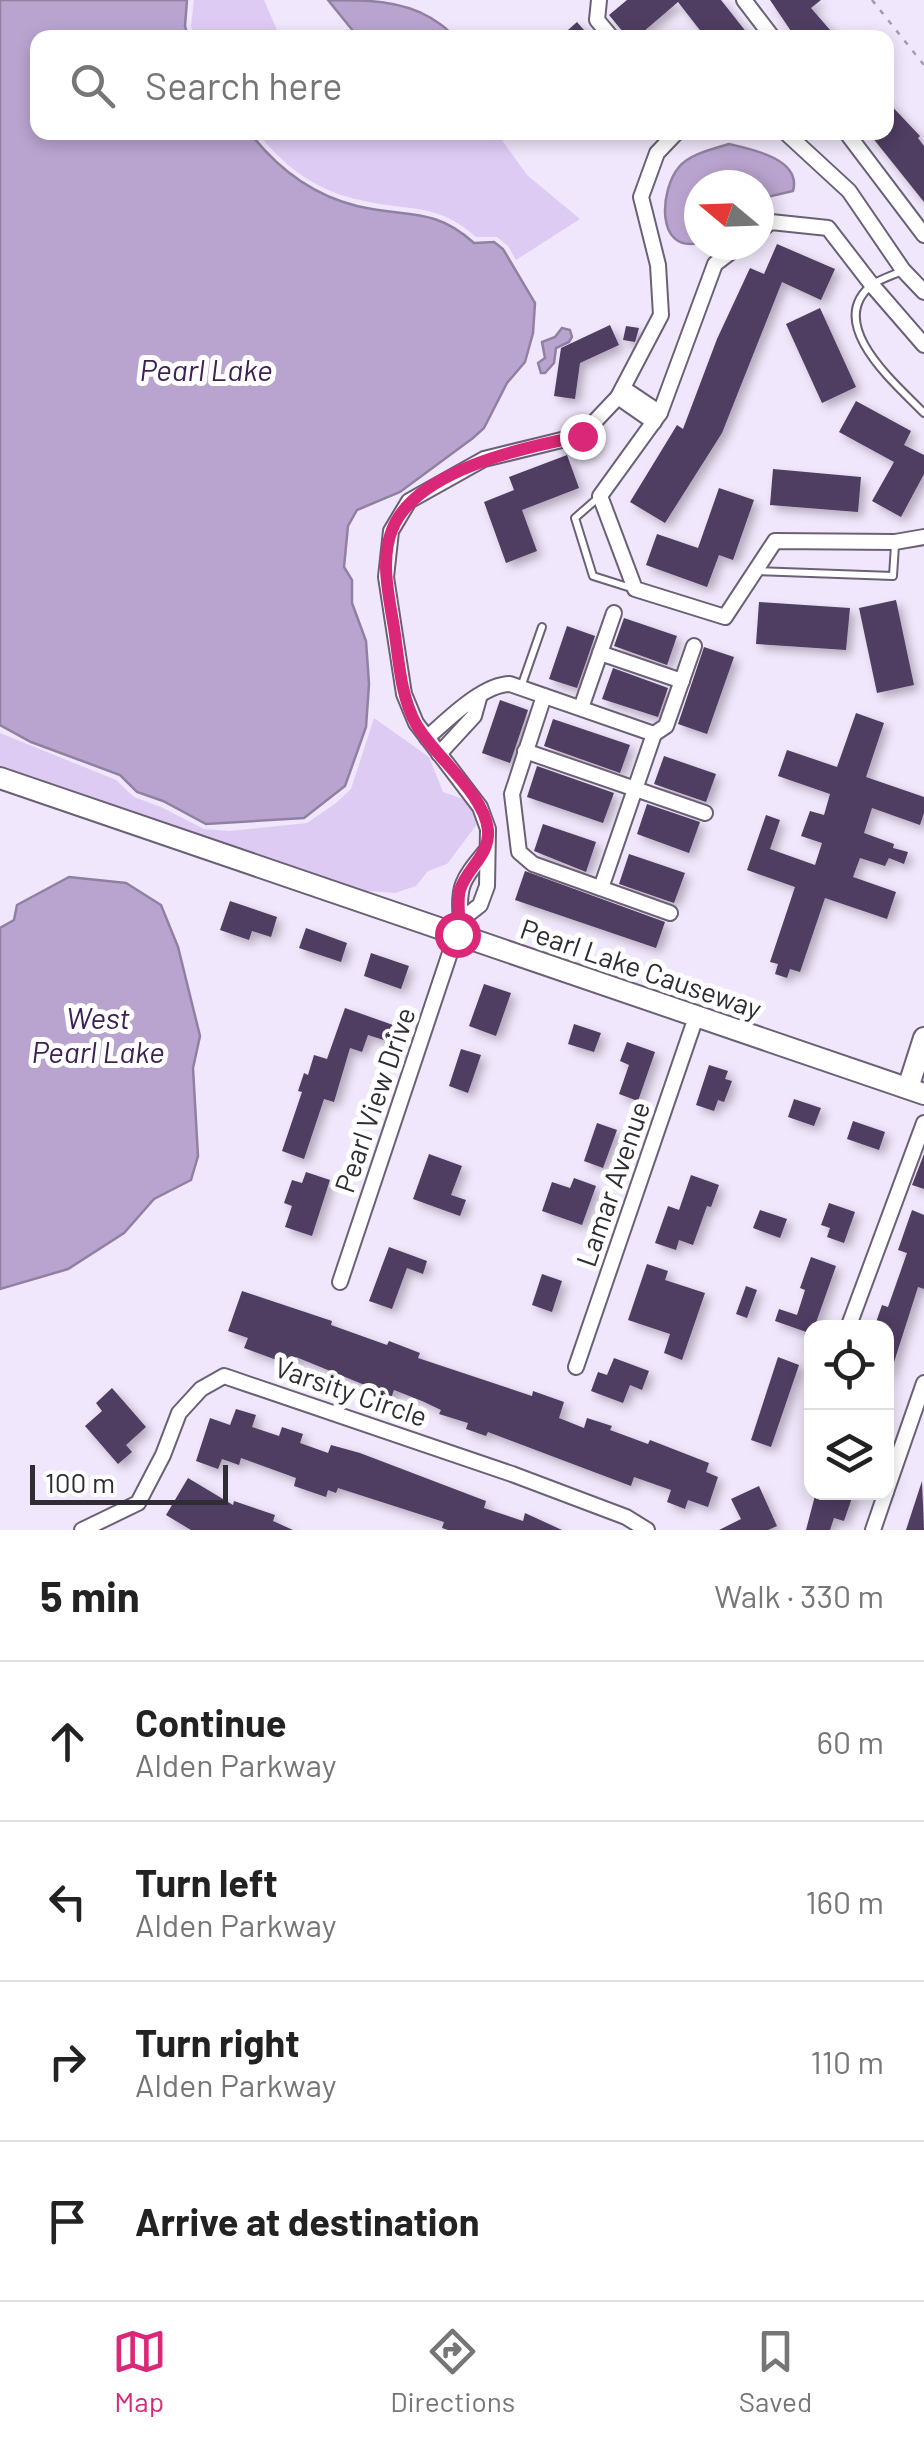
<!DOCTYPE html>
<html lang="en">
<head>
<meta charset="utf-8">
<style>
	body { margin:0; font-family:Barlow,sans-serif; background:#f6f6f6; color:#222 }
	.controls { position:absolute; right:30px; bottom:30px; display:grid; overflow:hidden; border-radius:20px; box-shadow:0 5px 15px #0003 }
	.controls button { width:90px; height:90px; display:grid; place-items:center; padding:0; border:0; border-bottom:2px solid #e0e0e0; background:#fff; color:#222; font:50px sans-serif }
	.compass { position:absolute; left:684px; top:170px; width:90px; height:90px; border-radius:50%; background:#fff; box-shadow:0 5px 15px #0003; rotate:289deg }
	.scale { position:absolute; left:30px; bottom:25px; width:198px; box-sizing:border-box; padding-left:10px; border:5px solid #302c35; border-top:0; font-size:28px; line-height:35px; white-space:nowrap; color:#302c35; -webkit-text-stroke:8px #fff; paint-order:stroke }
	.stop { position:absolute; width:30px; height:30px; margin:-22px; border:8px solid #db2777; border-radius:50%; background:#fff }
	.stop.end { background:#db2777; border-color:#fff; box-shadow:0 2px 10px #0008 }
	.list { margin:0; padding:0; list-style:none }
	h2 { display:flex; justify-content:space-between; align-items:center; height:130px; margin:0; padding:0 40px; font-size:42px }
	h2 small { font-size:32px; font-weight:400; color:#767676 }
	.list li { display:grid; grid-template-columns:65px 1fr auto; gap:30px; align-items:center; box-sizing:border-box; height:160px; padding:0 40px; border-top:2px solid #e0e0e0 }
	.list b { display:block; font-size:38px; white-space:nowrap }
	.list p { margin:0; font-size:32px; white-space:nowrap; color:#767676 }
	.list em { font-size:32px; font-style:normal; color:#767676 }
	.icon { flex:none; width:55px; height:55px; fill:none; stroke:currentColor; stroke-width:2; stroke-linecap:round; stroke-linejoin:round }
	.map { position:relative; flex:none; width:924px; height:1530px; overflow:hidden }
	.search { position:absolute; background:#fff; box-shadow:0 5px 15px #0003; left:30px; right:30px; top:30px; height:110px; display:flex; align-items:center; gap:25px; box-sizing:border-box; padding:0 35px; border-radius:20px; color:#767676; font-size:38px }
	.sheet { height:770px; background:#fff }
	nav { display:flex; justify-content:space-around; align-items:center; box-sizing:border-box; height:140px; border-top:2px solid #e0e0e0; background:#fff; font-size:28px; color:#767676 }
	nav a { display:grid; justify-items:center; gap:5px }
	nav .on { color:#db2777 }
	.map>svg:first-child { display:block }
	.green { fill:#decbf3 }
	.water { fill:#b9a4cf; stroke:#9080a1; stroke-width:2.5 }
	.building { fill:#503c62; filter:url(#shadow) }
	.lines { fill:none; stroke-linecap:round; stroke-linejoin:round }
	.lane-casing { stroke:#6b6076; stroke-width:10 }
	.street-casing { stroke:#6b6076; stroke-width:18 }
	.secondary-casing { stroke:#6b6076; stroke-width:24 }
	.path { stroke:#a39cac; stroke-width:2.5; stroke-dasharray:5 8; stroke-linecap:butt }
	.lane { stroke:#fff; stroke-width:6 }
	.street { stroke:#fff; stroke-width:14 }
	.secondary { stroke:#fff; stroke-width:20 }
	.route { stroke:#db2777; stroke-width:12 }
	.labels { text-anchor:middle; stroke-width:10; stroke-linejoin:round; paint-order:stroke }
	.street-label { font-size:28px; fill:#302c35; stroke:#fff }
	.water-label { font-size:30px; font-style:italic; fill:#3e2056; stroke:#fff }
</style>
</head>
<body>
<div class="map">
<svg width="924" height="1530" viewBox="0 0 924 1530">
	<defs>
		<filter id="shadow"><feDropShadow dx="5" dy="5" stdDeviation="5" flood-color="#0004"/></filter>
	</defs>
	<rect width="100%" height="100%" fill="#f1e7fc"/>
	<g class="green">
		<polygon points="194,0 264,0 280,37 194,37 191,26"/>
		<path d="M258,133H497L527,175L580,219L516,260L508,246L497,237H476C436,201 408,212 360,200C317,191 284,167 258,133Z"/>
		<polygon points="374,718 429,757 443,792 466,800 478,823 447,864 428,871 416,886 395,893 369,891 357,894 0,771 0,733 116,780 134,797 161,807 204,829 229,831 307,823 336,803 351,789"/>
	</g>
	<g class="water">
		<path d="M0,0H187L185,26L188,37L38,38V132L250,133C278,169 312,195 357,206C406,218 433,206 474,243L494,242L503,249L535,303L533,333L525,362L507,383L484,428L473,438L400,492L357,510L348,526L344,567L352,580V603L366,641L369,684L366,727L345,786L304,818L206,824L163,801L137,792L120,775L31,742L0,725Z"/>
		<path d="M328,0C365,0 401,0 431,18C439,24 444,25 450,33L446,38L358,37Z"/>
		<path d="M729,144C751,149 802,159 793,191L759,199V185H699V243C655,253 660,189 679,167C689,154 713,149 729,144Z"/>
		<polygon points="562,328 570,330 572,337 569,342 556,348 554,363 545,373 541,373 538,363 545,358 542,342 555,337"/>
		<polygon points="69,877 126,883 161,905 178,947 200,1036 193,1068 198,1156 191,1180 154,1199 124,1233 68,1269 0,1289 0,928 14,920 17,905"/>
	</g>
	<g class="building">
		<polygon points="627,0 721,0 751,38 706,38 678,2 636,38 628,38 609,15"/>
		<polygon points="770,0 821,0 811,8 837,38 784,38 791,31"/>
		<polygon points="577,22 591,38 559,38"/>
		<polygon points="886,100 920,136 918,138 924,146 924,202 868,132 886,132"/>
		<polygon points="777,244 835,269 821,300 782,282 722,433 665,523 630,502 677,425 683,429 717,339 750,268 764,274"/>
		<polygon points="820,308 856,387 822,403 786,324"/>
		<polygon points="610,325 619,345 580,363 575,399 554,396 561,348"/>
		<polygon points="626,326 639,328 635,342 623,340"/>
		<polygon points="856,401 911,431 904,445 924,455 924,474 901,517 872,501 894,462 839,432"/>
		<polygon points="567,455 579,488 522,510 537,551 506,563 484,502 514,490 509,477"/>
		<polygon points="773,469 861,477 858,512 770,505"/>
		<polygon points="719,488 754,500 733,560 719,555 707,587 646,565 657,534 698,548"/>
		<polygon points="896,600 914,685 877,693 859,608"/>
		<polygon points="759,602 850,608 846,650 756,644"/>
		<polygon points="624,618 677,636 667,665 614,646"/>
		<polygon points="567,626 595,636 577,688 549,679"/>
		<polygon points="704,647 734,657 707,734 678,724"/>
		<polygon points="613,668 668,688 658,717 602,699"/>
		<polygon points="500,700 528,710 510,763 482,753"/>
		<polygon points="856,713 884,723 866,777 924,797 924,813 920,825 872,808 864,833 894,844 893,848 908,852 904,864 889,858 885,866 860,858 853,877 896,892 887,919 825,898 800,972 790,969 787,978 775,974 778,964 770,962 795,887 747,870 766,815 780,820 770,849 815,865 822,843 801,836 810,811 824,815 830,794 778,776 787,750 837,767"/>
		<polygon points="553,719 630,745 620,773 544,746"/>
		<polygon points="664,756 716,774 706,802 654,784"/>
		<polygon points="537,766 614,793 603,823 527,797"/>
		<polygon points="647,804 700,822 689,853 637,834"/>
		<polygon points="543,824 596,842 586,872 534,851"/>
		<polygon points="629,854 685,873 674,903 619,884"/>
		<polygon points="525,871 665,922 656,948 515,900"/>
		<polygon points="230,901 277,917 271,937 252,931 249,940 220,930"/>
		<polygon points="306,928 347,943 341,962 299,948"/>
		<polygon points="371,953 409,966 401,989 364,976"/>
		<polygon points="484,984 511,993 496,1036 469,1026"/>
		<polygon points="345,1008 393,1025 387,1041 368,1035 362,1052 350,1048 334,1102 324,1099 304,1159 282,1151 302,1092 298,1091 304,1073 308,1075 314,1055 327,1059"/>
		<polygon points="574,1024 601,1033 594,1052 568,1044"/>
		<polygon points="627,1042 655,1052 638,1101 619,1094 629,1065 620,1061"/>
		<polygon points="461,1049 481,1055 468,1093 449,1086"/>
		<polygon points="709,1065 728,1071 725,1079 732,1081 724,1102 718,1100 714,1111 696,1105"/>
		<polygon points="794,1099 821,1108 814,1126 788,1117"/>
		<polygon points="853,1121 885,1132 879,1150 847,1139"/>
		<polygon points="597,1123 617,1130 603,1168 584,1161"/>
		<polygon points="429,1154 462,1166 451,1195 466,1200 460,1216 413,1199"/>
		<polygon points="924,1154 924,1189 912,1185"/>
		<polygon points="306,1172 330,1180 312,1236 285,1227 292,1206 284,1203 292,1180 302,1183"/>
		<polygon points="691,1175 719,1185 711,1207 707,1206 693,1245 679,1240 676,1250 655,1243 668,1206 679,1210"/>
		<polygon points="574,1178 596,1186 582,1225 542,1211 552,1182 570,1188"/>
		<polygon points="829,1203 855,1212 844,1243 827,1237 830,1228 821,1225"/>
		<polygon points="760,1210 787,1219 780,1238 753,1228"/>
		<polygon points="912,1210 924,1215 924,1289 918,1287 888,1381 886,1328 874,1328 882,1305 888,1307 907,1253 898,1250"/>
		<polygon points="389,1247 427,1261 423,1274 407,1268 392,1309 369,1301"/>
		<polygon points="811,1257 836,1266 812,1334 775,1321 779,1309 797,1315 805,1290 800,1288"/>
		<polygon points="647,1264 668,1271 665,1280 705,1293 682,1360 664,1353 670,1334 628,1320"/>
		<polygon points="542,1274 562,1281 552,1312 532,1305"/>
		<polygon points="746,1286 757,1290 747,1318 736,1314"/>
		<polygon points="242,1291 332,1321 331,1325 387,1345 389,1341 420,1353 418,1358 532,1396 533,1391 564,1402 559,1418 584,1428 587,1418 612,1426 610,1430 648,1444 650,1440 709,1463 706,1472 718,1477 708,1507 688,1500 685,1509 667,1502 671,1490 634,1477 631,1486 488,1432 486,1436 466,1429 468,1423 439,1414 441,1410 422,1401 394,1390 390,1401 370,1393 372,1388 296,1357 293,1366 244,1348 248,1338 228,1331"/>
		<polygon points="778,1357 799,1365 771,1447 751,1440"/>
		<polygon points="614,1358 649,1371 642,1390 630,1385 623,1403 591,1391 598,1372 607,1375"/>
		<polygon points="112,1388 146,1427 126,1445 132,1452 118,1464 85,1426 102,1411 96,1403"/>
		<polygon points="236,1409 256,1415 252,1427 279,1436 282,1427 303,1434 300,1443 328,1453 331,1445 360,1453 486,1501 484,1508 523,1521 525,1513 562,1530 448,1530 442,1528 444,1522 338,1488 336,1493 328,1490 326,1497 294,1486 296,1478 241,1458 239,1465 222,1459 218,1469 196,1461 210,1418 230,1425"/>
		<polygon points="188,1478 233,1505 234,1501 275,1515 273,1521 293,1530 191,1530 166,1515"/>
		<polygon points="922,1481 924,1530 906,1530"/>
		<polygon points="759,1486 777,1526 768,1530 719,1530 741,1519 731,1499"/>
		<polygon points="816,1492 854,1492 844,1521 834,1518 830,1530 806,1530"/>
	</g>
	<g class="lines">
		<defs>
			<g id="lane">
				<path d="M902,271C893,275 881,279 873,284C822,323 897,385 924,413"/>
				<polyline points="599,497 575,518 593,576 631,588"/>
				<polyline points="756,571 893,576 895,545"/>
				<polyline points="521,687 542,627"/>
			</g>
			<g id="street">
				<polyline points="599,0 597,20 612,38"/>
				<polyline points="744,0 773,38"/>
				<polyline points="785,132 849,191 903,270 924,292"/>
				<polyline points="846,132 924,235"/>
				<polyline points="759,231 771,222 828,228 872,285 924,345"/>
				<polyline points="740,245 715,264 660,413 600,496 635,589 725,617 775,541 895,542 924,537"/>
				<polyline points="623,388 660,413"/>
				<polyline points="618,397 654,422"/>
				<polyline points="600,653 682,681"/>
				<polyline points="544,696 512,794 519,852 533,864 670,913"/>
				<polyline points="581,708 614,613"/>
				<path d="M427,738C447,720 483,684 510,684L654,734"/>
				<polyline points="525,751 705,813"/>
				<polyline points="439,754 474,716 479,698"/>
				<polyline points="601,888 654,734 666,726 694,646"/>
				<polyline points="461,920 480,905 487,886 488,829 480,807 416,723 404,694 386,577 391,531 409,501 484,459 582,435 618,397 661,315 658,265 641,197 657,153 677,132"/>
				<path d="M340,1282L461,920C457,885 464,878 485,852"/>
				<polyline points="848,1328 924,1123"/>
				<polyline points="576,1367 696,1017"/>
				<polyline points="886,1492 924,1383"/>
				<polyline points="82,1530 138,1503 163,1455 179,1413 201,1389 224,1376 512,1474 626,1517 647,1530"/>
				<polyline points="873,1530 886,1492"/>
			</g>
			<g id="secondary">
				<polyline points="0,778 924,1094"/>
				<polyline points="908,1088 924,1038"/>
			</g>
		</defs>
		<use href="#lane" class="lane-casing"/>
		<use href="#street" class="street-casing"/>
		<use href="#secondary" class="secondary-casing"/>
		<polyline class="path" points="872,0 924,65"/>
		<use href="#lane" class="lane"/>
		<use href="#street" class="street"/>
		<use href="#secondary" class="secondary"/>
	</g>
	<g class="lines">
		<path class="route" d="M457,934C462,918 456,904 460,890C467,867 490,856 488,830C484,793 434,756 416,724C400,695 399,659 394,628C389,597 380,560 392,530C415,470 525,447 582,436"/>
	</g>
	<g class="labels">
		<g class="street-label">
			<text transform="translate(641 969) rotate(19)" y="10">Pearl Lake Causeway</text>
			<text transform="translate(375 1100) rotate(-71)" y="10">Pearl View Drive</text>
			<text transform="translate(613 1184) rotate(-71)" y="10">Lamar Avenue</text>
			<text transform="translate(351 1392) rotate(19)" y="10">Varsity Circle</text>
		</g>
		<g class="water-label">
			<text x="206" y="381">Pearl Lake</text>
			<text x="98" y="1029">West<tspan x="98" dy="34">Pearl Lake</tspan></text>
		</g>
	</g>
</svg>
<div class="controls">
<button><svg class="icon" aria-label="locate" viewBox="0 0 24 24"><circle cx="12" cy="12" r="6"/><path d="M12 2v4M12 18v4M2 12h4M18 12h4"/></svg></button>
<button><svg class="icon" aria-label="layers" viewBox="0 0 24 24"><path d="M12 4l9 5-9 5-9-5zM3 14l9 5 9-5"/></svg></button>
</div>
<svg class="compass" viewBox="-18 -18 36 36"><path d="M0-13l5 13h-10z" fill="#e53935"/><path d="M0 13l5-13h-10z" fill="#767676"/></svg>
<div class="scale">100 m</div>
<div class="stop" style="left:457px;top:934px"></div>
<div class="stop end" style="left:582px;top:436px"></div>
<div class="search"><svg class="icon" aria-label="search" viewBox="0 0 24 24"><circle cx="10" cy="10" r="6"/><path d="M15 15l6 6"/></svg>Search here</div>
</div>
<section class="sheet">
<h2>5 min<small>Walk · 330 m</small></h2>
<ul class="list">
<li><svg class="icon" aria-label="ahead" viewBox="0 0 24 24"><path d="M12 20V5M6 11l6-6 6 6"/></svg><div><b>Continue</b><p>Alden Parkway</p></div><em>60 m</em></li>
<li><svg class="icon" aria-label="left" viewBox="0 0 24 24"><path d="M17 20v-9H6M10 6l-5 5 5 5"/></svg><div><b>Turn left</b><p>Alden Parkway</p></div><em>160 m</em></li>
<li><svg class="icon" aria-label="right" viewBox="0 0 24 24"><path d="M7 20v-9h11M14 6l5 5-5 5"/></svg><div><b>Turn right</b><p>Alden Parkway</p></div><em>110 m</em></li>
<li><svg class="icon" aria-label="arrive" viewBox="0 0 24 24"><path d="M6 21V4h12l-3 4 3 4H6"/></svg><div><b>Arrive at destination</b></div></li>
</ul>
</section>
<nav>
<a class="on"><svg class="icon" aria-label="map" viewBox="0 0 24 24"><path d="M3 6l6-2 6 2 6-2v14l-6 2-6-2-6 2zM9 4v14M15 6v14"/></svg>Map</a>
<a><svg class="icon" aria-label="directions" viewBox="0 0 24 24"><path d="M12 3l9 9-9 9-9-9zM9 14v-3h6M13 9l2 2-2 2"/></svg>Directions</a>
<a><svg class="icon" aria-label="saved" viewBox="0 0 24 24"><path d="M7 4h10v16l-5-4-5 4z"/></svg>Saved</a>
</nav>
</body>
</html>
